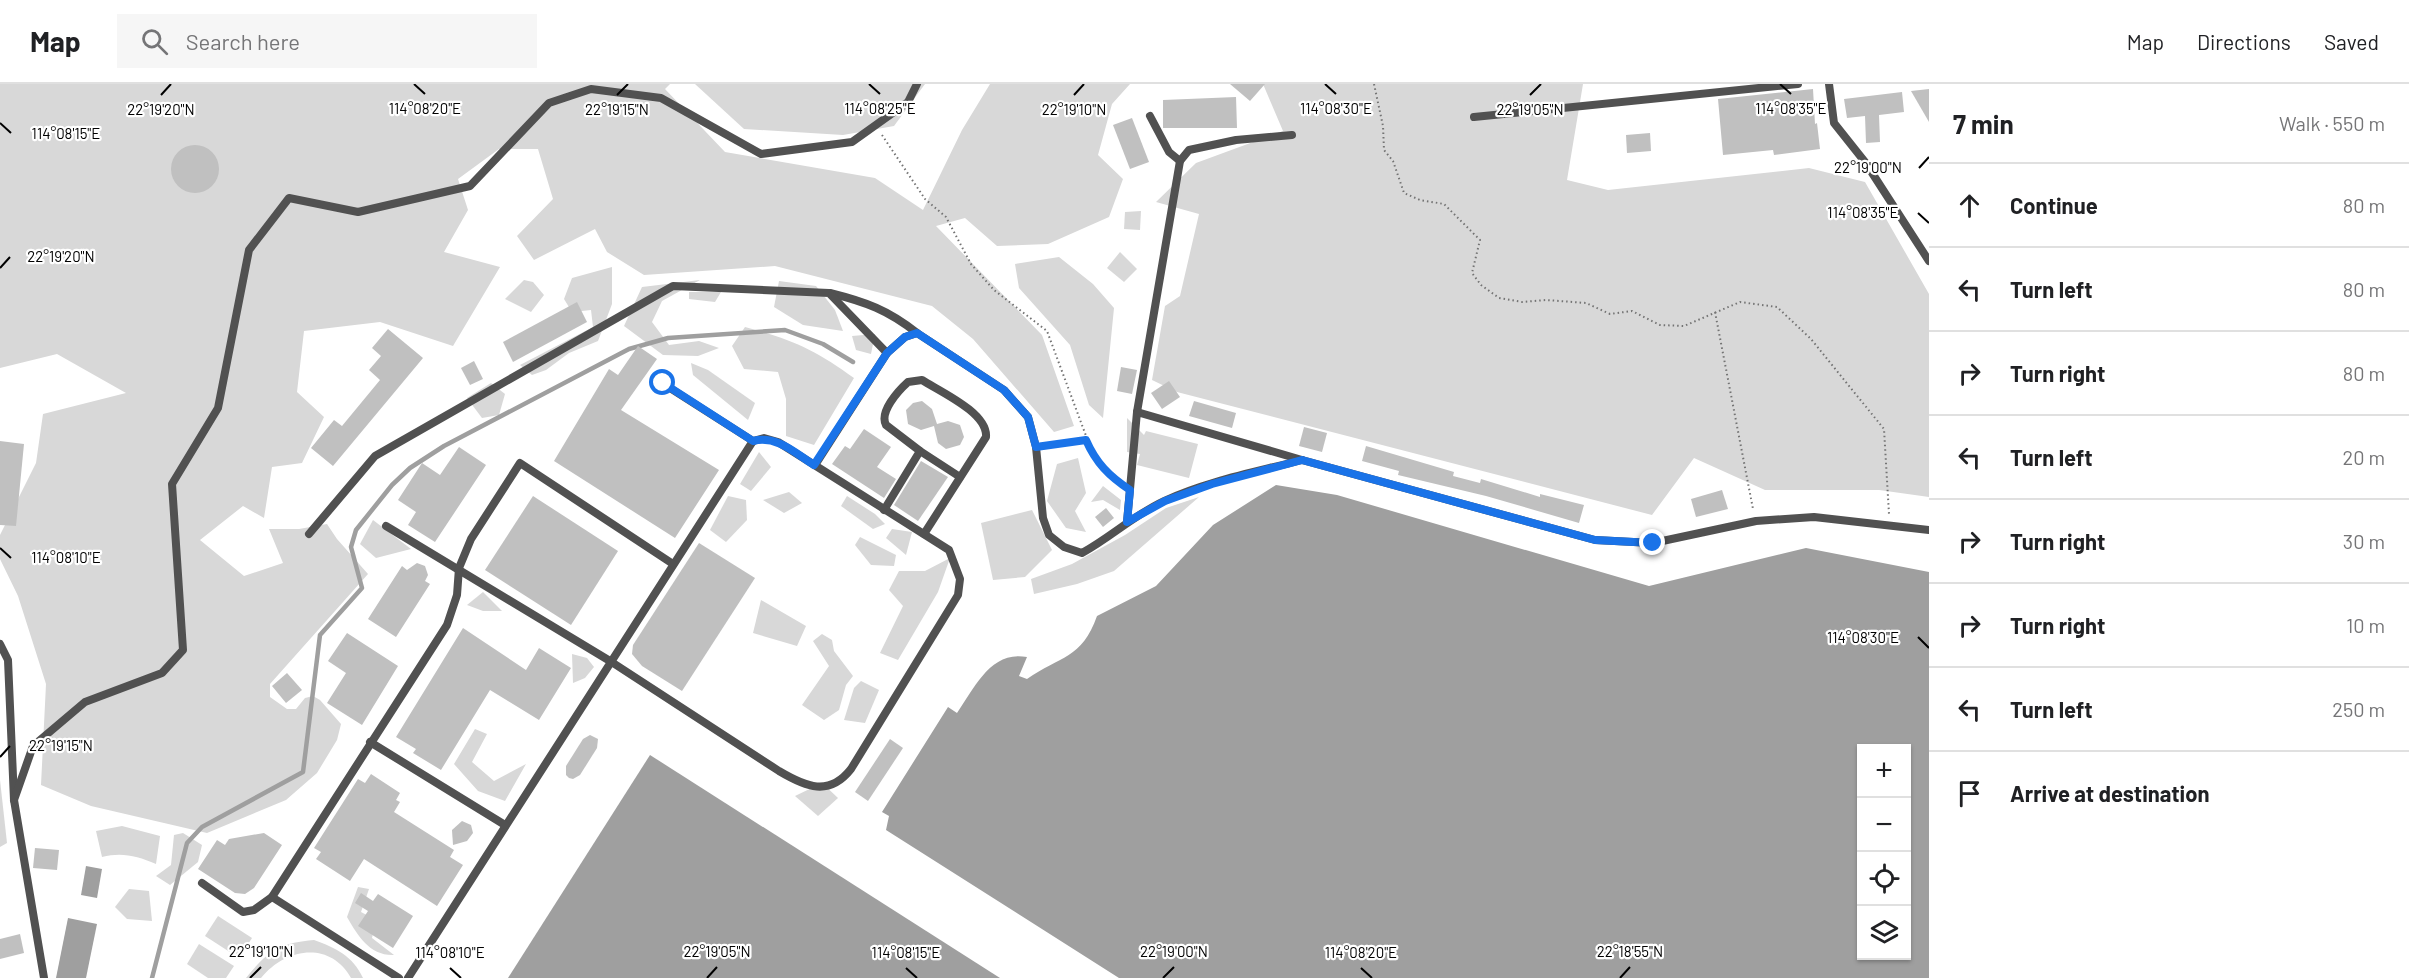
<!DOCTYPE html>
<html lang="en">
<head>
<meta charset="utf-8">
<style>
	body { margin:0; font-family:Barlow,sans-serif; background:#f6f6f6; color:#202124 }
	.controls { position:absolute; right:18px; bottom:18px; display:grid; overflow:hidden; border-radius:0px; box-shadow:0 2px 4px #0004 }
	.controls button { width:54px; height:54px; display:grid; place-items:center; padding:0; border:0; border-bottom:2px solid #e0e0e0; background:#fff; color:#202124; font:30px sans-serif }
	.stop { position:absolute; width:18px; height:18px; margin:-14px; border:4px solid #1a73e8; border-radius:50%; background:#fff }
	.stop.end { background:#1a73e8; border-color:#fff; box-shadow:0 2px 6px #0008 }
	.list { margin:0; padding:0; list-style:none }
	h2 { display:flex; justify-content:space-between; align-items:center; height:78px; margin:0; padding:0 24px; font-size:26px }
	h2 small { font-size:20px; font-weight:400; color:#757577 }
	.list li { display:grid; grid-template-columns:39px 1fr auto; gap:18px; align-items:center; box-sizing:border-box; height:84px; padding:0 24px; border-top:2px solid #e0e0e0 }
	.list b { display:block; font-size:22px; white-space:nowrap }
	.list em { font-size:20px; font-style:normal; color:#757577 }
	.icon { flex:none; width:33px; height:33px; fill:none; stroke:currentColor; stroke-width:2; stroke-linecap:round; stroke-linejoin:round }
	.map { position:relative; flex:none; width:1929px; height:894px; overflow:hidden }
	header { display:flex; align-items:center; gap:36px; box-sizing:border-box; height:84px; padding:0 30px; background:#fff; border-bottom:2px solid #e0e0e0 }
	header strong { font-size:28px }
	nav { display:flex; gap:33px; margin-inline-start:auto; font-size:21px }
	.search { width:420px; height:54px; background:#f6f6f6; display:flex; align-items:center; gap:15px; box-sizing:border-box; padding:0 21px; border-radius:0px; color:#757577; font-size:22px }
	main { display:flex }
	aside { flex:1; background:#fff }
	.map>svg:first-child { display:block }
	.green { fill:#d8d8d8 }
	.water { fill:#9f9f9f; fill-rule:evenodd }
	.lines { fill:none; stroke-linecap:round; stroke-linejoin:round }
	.stream { stroke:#9f9f9f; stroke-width:4.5 }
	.building { fill:#c0c0c0 }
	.path { stroke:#737373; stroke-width:2; stroke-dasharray:1.5 3; stroke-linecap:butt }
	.service { stroke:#515151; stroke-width:8 }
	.route { stroke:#1a73e8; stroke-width:8 }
	.ticks { fill:none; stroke:#000; stroke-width:2 }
	.ticks-label { font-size:15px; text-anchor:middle; fill:#000; stroke:#fff; stroke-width:4.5; stroke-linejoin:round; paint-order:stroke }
</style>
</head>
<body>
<header>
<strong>Map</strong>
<div class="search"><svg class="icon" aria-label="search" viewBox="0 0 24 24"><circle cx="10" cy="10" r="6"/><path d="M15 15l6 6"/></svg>Search here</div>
<nav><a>Map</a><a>Directions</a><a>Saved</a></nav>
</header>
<main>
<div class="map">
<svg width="1929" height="894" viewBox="0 0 1929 894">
	<rect width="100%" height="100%" fill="#fff"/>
	<g class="green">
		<polygon points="0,0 670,0 665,5 725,68 875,94 923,126 962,46 990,0 1130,0 1112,20 1098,71 1123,95 1109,133 1048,160 997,162 965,134 936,142 1042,251 1074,342 1054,348 973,255 932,222 775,182 644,191 607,168 595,145 534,176 517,152 553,115 538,65 499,65 458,95 468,126 444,168 500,183 453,262 380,238 304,247 297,308 324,333 302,379 272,383 264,434 243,422 200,456 244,492 283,479 269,445 299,445 327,440 337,455 368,490 270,600 270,613 287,625 296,625 305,614 313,612 320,616 341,640 337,656 317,689 286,716 207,749 91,722 41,701 46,600 18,512 0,475 0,451 36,379 43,330 126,309 57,270 0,284"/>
		<polygon points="695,0 925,0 894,42 843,51 744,45"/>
		<polygon points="1263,0 1583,0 1567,96 1608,106 1809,84 1865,98 1929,210 1929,413 1879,406 1765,406 1694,374 1652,431 1177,308 1152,296 1165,222 1180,212 1199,130 1156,118 1196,79 1283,47"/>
		<polygon points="1141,127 1140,146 1124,145 1125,128"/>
		<polygon points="1120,168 1137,185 1124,198 1107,184"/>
		<polygon points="1059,173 1093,200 1114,224 1103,334 1089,321 1070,261 1019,204 1015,180"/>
		<polygon points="612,183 612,220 598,257 569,269 546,286 532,291 520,281 593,243 591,226 572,228 564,215 572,194"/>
		<polygon points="524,196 533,198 544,211 531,228 505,215"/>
		<polygon points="700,196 662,217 652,238 669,261 699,257 719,264 698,272 663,271 624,242 642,203"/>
		<polygon points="779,197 816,202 835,226 843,247 803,241 774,223"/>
		<polygon points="689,208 721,208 715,218 689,215"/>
		<path d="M745,243C791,255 816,266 854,294L814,361L786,352V315L778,288L744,285L732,262Z"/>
		<polygon points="875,250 871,270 856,266 852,252"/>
		<polygon points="691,279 708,286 755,319 748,336 693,291"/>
		<polygon points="491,299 505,310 499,331 482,334 467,314"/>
		<polygon points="1127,334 1144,351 1146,347 1198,360 1189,394 1137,381 1140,370 1127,368"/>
		<polygon points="759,368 771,383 751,407 740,400"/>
		<polygon points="1078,374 1086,409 1075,427 1086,448 1066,444 1047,417 1057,380"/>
		<polygon points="1103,402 1121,416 1120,426 1103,416 1091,418"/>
		<polygon points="789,408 802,419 784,429 763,416"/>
		<polygon points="728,412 746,416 747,436 726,458 710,446"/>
		<polygon points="847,412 875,430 885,440 873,445 841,422"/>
		<polygon points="1199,413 1114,487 1077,500 1034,510 1031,495 1072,480 1125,451 1166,424"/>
		<polygon points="1032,426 1052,466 1025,493 993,496 981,439"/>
		<polygon points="373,436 411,465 376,474 360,460"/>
		<polygon points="892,445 912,448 906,471 886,454"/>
		<polygon points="860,453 896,471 894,482 871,481 855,461"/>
		<polygon points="950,474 938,508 898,576 880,569 903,522 889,506 899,487 925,487"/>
		<polygon points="483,508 502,527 483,527 467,521"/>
		<polygon points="761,516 806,542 797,562 753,549"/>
		<polygon points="822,550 832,556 834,567 853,592 846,601 839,626 824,636 802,621 829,582 813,557"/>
		<polygon points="572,570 587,574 594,583 585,594 573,599"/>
		<polygon points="861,597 879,606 865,639 844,636 854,604"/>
		<polygon points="475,645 487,650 472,678 494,697 526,680 505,717 478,707 454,680"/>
		<polygon points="0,696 7,759 0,763"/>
		<polygon points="822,699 838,714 818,732 795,712"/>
		<path d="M122,742L160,752L156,780C137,772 122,768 102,773L96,747Z"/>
		<polygon points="183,749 202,761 198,778 170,801 156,792 171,781 174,751"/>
		<path d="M358,803L369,805L361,828L376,836L372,854L394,871C370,872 358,852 347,833Z"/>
		<polygon points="129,805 149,807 152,837 127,835 115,823"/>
		<polygon points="218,832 252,854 239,874 205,852"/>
		<path d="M314,856C336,864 353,872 363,894H351C330,856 285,864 261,894H246C268,867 279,859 314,856Z"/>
		<polygon points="199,860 234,882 226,894 208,894 187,880"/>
	</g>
	<g class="water">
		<path d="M1276,401L1337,411L1649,502L1806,464L1929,488V894H1119L886,746L889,732L882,728L948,623L957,629C975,603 991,566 1027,573L1019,592L1027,595C1060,572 1082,575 1097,532L1156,502L1213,441ZM1862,664H1906V872H1862Z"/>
		<polygon points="650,671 1000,894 508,894"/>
		<polygon points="86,782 102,785 97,814 81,811"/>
		<polygon points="68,834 97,840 86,894 56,894"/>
	</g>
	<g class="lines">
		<polyline class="stream" points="152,894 187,759 202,743 303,688 320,551 362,504 351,463 356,446 392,401 410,384 444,362 629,265 668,254 785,246 823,260 853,278"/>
	</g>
	<g class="building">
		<polygon points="1230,0 1265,0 1250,17"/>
		<polygon points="1813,5 1815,40 1817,39 1820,65 1774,71 1773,66 1723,71 1718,15"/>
		<polygon points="1929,5 1929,38 1911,7"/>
		<polygon points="1902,8 1904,28 1879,31 1880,58 1866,59 1865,32 1847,34 1844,15"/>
		<polygon points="1236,13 1237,44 1163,44 1163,16"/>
		<polygon points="1132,34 1149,78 1130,85 1113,41"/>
		<polygon points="1650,49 1651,67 1627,69 1626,51"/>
		<circle cx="195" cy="85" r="24"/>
		<polygon points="577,218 587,238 513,278 503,258"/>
		<polygon points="388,245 423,274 333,382 311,364 334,336 342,342 380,296 369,286 381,272 372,264"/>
		<polygon points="638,262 657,275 621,326 719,386 675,454 554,377 609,285 618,291"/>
		<polygon points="474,277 483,295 470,301 461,284"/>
		<polygon points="1121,283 1137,286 1132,310 1117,307"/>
		<polygon points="1169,297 1180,313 1162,325 1151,309"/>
		<polygon points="922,317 932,325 937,340 948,337 960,341 964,353 960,361 946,365 938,359 934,342 921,346 908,340 906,326 913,319"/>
		<polygon points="1194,317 1236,329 1232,344 1189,332"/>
		<polygon points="1304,343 1327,349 1322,368 1299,362"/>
		<polygon points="864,345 891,363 877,383 896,395 884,414 832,380 845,362 850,365"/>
		<polygon points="0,357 24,360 16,442 0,441"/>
		<polygon points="1366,362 1454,388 1453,392 1480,399 1481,395 1540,413 1540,410 1584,421 1579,439 1486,412 1398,391 1399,387 1362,377"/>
		<polygon points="459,363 486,381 435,458 408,441 416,428 398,416 422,379 440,391"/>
		<polygon points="921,377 948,393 918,437 894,421"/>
		<polygon points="1722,406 1728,425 1696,433 1691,415"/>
		<polygon points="533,412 618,467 571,541 485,486"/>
		<polygon points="1106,424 1114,434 1103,443 1095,433"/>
		<polygon points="699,459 755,494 682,607 642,582 632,570 633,561"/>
		<polygon points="417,479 425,482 428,491 425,497 430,500 396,553 368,535 402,482 407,486"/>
		<polygon points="463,544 526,586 539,564 571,584 539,636 490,606 441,686 413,669 416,665 396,653"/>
		<polygon points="347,549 398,582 362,641 327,619 346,589 328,577"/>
		<polygon points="287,589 302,606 286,619 272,602"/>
		<polygon points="590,651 598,655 597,664 580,691 573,695 569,694 566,691 566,682 583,655"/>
		<polygon points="890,655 903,664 868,717 855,708"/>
		<polygon points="371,690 400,709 396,716 400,718 394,728 454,766 450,773 463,781 437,822 364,775 350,797 316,775 321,768 314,764 358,695 365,699"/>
		<polygon points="462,737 471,741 473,749 467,757 453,761 452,746"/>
		<polygon points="264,749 282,761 254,804 245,810 235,809 198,785 217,756 225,761 229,755"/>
		<polygon points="35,764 59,766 57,786 33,784"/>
		<polygon points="361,809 373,817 378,810 413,832 393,864 358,842 368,827 355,819"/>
		<polygon points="20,850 24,869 0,875 0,855"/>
	</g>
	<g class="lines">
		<g class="path">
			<polyline points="1374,0 1383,42 1384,66 1393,77 1404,109 1420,116 1444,120 1480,156 1472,189 1481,201 1499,214 1522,218 1546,216 1586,219 1610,230 1632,227 1660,241 1684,242 1740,218 1777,223 1811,255 1884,345 1889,430"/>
			<polyline points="882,51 925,115 946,133 971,180 994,206 1047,247 1095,376 1120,399"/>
			<polyline points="1715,228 1753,425"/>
			<polyline points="1047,361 1086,355"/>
		</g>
		<g class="service">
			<polyline points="1829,0 1834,39 1865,78 1929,177"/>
			<polyline points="1150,32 1169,68 1180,77"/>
			<polyline points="1474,33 1798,0"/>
			<path d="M830,209C866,218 888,226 917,249"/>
			<polyline points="662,299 753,357"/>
			<polyline points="1137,328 1180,77 1189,66 1236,56 1292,51"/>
			<polyline points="920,367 960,393"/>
			<polyline points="815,381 887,269"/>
			<path d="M884,426L920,367L886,341C879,328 898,307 908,298L922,296C941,308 988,329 986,353L924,450"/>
			<polyline points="1127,438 1137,328 1302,376 1595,456 1653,459 1756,437 1814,433 1929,446"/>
			<path d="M386,442L610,577L779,687C806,703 829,713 851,685L958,511L960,495L949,466L778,358L764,354L753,357L408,894"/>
			<path d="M309,450L375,372L673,202L829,209L887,269L905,253L917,249L1004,306L1028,333L1036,363L1043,434L1049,451L1064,463L1082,469C1111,453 1134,431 1164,417C1207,397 1256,388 1302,376"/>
			<polyline points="0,560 8,576 14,716 44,894"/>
			<polyline points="370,658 505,741"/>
			<polyline points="14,716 33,662 85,618 162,589 183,566 172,400 218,324 249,166 289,114 358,128 470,102 549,19 591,5 661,14 761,70 852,58 908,18 917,0"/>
			<polyline points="202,799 243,828 254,826 272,813 447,541 457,511 459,484 471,455 520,379 673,480"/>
			<polyline points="272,813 399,894"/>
		</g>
	</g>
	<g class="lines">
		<path class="route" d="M663,299L753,357C777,351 795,369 814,381L887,269L905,253L917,249L1004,306L1028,333L1036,363L1086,356C1096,379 1109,392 1130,406L1127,438L1165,417L1212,400L1302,376L1595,456L1653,459"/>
	</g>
	<path class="ticks" d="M414,0L425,10M869,0L880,10M1325,0L1336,10M1780,0L1791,10M161,11L171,0M617,11L628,0M1074,11L1084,0M1530,11L1541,0M0,39L11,49M1919,84L1929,73M1918,129L1929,139M0,184L10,173M0,464L11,474M1918,553L1929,564M0,673L10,662M450,884L461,894M906,884L917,894M1361,884L1372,894M250,894L261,883M707,894L717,883M1163,894L1174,883M1620,894L1630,883"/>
	<g class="ticks-label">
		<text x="425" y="30">114°08'20"E</text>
		<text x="880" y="30">114°08'25"E</text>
		<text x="1336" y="30">114°08'30"E</text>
		<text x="1791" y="30">114°08'35"E</text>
		<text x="161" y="31">22°19'20"N</text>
		<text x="617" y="31">22°19'15"N</text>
		<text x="1074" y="31">22°19'10"N</text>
		<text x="1530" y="31">22°19'05"N</text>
		<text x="66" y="55">114°08'15"E</text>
		<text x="1868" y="89">22°19'00"N</text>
		<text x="1863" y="134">114°08'35"E</text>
		<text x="61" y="178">22°19'20"N</text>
		<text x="66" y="479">114°08'10"E</text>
		<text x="1863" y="559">114°08'30"E</text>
		<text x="61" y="667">22°19'15"N</text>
		<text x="261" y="873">22°19'10"N</text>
		<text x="717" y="873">22°19'05"N</text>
		<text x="1174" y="873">22°19'00"N</text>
		<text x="1630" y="873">22°18'55"N</text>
		<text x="450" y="874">114°08'10"E</text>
		<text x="906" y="874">114°08'15"E</text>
		<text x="1361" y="874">114°08'20"E</text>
	</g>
</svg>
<div class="controls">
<button>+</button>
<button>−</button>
<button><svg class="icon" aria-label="locate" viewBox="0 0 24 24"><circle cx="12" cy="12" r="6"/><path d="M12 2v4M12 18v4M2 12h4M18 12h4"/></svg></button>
<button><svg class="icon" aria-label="layers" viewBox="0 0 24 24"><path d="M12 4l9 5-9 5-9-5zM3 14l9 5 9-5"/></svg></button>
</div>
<div class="stop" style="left:663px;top:299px"></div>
<div class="stop end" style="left:1653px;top:459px"></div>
</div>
<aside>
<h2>7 min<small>Walk · 550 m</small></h2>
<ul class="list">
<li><svg class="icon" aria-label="ahead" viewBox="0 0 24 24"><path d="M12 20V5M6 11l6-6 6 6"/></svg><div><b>Continue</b></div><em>80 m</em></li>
<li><svg class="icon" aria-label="left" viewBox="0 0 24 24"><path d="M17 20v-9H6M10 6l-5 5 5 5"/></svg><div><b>Turn left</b></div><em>80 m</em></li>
<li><svg class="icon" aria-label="right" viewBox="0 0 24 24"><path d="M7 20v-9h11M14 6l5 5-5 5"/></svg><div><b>Turn right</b></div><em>80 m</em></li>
<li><svg class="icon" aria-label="left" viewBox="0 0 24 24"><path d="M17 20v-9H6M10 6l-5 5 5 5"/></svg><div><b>Turn left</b></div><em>20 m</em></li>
<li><svg class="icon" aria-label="right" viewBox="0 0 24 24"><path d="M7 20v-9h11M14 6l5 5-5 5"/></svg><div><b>Turn right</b></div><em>30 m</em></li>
<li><svg class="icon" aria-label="right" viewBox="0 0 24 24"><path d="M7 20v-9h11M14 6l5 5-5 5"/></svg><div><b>Turn right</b></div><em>10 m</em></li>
<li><svg class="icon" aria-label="left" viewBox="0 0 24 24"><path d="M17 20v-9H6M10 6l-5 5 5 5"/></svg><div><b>Turn left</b></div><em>250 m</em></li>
<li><svg class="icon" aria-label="arrive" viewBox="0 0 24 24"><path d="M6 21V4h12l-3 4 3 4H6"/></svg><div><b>Arrive at destination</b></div></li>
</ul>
</aside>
</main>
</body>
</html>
